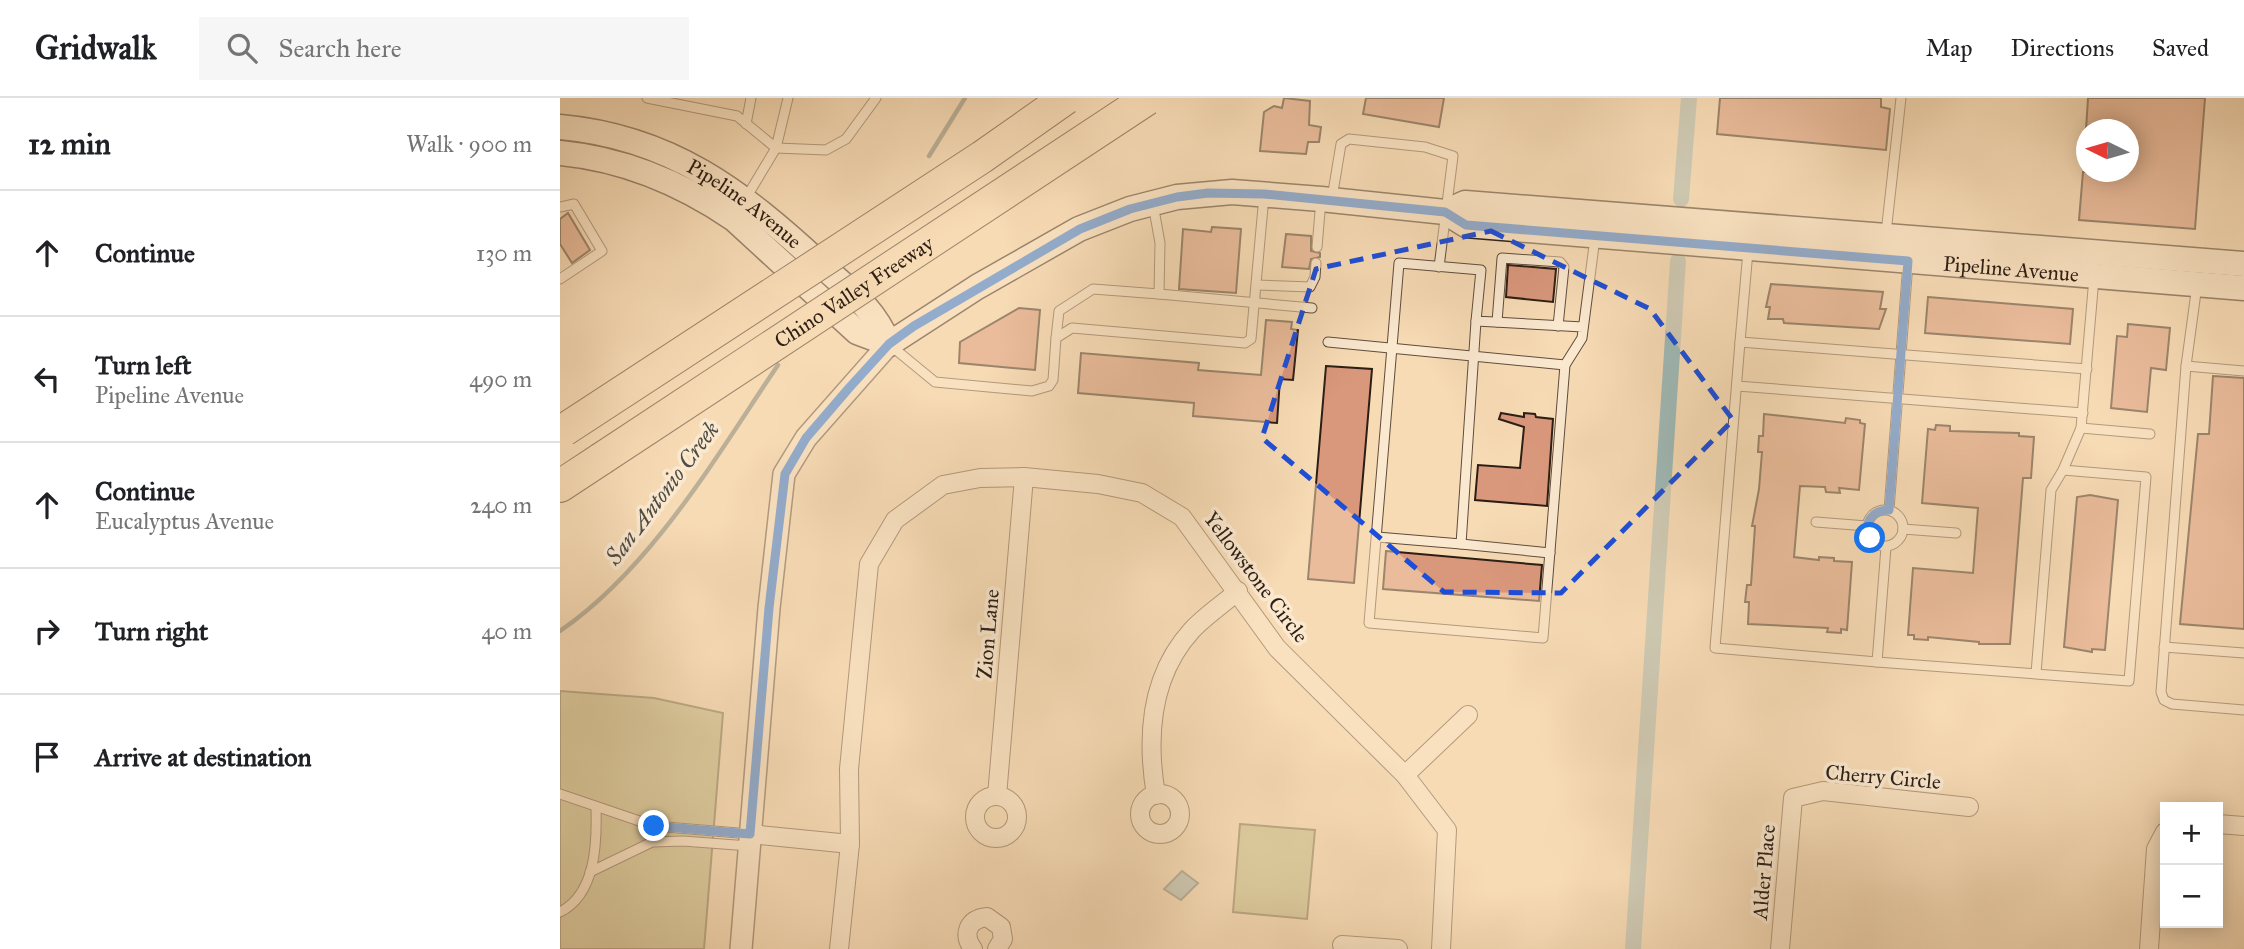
<!DOCTYPE html>
<html lang="en">
<head>
<meta charset="utf-8">
<style>
	body { margin:0; font-family:"IM FELL Great Primer",serif; background:#f6f6f6; color:#202124 }
	.controls { position:absolute; right:21px; bottom:21px; display:grid; overflow:hidden; border-radius:0px; box-shadow:0 4px 18px #0003 }
	.controls button { width:63px; height:63px; display:grid; place-items:center; padding:0; border:0; border-bottom:2px solid #e0e0e0; background:#fff; color:#202124; font:35px sans-serif }
	.compass { position:absolute; left:1516px; top:21px; width:63px; height:63px; border-radius:50%; background:#fff; box-shadow:0 4px 18px #0003; rotate:275deg }
	.stop { position:absolute; width:21px; height:21px; margin:-16px; border:5px solid #1a73e8; border-radius:50%; background:#fff }
	.stop.end { background:#1a73e8; border-color:#fff; box-shadow:0 2px 7px #0008 }
	.list { margin:0; padding:0; list-style:none }
	h2 { display:flex; justify-content:space-between; align-items:center; height:91px; margin:0; padding:0 28px; font-size:30px }
	h2 small { font-size:23px; font-weight:400; color:#757577 }
	.list li { display:grid; grid-template-columns:46px 1fr auto; gap:21px; align-items:center; box-sizing:border-box; height:126px; padding:0 28px; border-top:2px solid #e0e0e0 }
	.list b { display:block; font-size:26px; white-space:nowrap }
	.list p { margin:0; font-size:23px; white-space:nowrap; color:#757577 }
	.list em { font-size:23px; font-style:normal; color:#757577 }
	.icon { flex:none; width:38px; height:38px; fill:none; stroke:currentColor; stroke-width:2; stroke-linecap:round; stroke-linejoin:round }
	.map { position:relative; flex:none; width:1684px; height:851px; overflow:hidden }
	header { display:flex; align-items:center; gap:42px; box-sizing:border-box; height:98px; padding:0 35px; background:#fff; border-bottom:2px solid #e0e0e0 }
	header strong { font-size:33px }
	nav { display:flex; gap:38px; margin-inline-start:auto; font-size:24px }
	.search { width:490px; height:63px; background:#f6f6f6; display:flex; align-items:center; gap:18px; box-sizing:border-box; padding:0 24px; border-radius:0px; color:#757577; font-size:26px }
	main { display:flex }
	aside { flex:1; background:#fff }
	.map>svg:first-child { display:block }
	.green { fill:#c2be8a; stroke:#776e4f; stroke-width:2 }
	.water { fill:#9fb9b6; stroke:#717b75; stroke-width:2 }
	.lines { fill:none; stroke-linecap:round; stroke-linejoin:round }
	.stream { stroke:#717b75; stroke-width:4.5 }
	.canal { stroke:#9fb9b6; stroke-width:16 }
	.building { fill:#d9977c; stroke:#2c1e14; stroke-width:2 }
	.service-casing { stroke:#5f4d3c; stroke-width:11 }
	.minor-casing { stroke:#5f4d3c; stroke-width:20 }
	.tertiary-casing { stroke:#5f4d3c; stroke-width:24 }
	.secondary-casing { stroke:#2c1e14; stroke-width:27 }
	.motorway-casing { stroke:#2c1e14; stroke-width:34 }
	.service { stroke:#fae8cf; stroke-width:9 }
	.minor { stroke:#fae8cf; stroke-width:18 }
	.tertiary { stroke:#fae8cf; stroke-width:21 }
	.secondary { stroke:#fae8cf; stroke-width:24 }
	.motorway { stroke:#f7dbb5; stroke-width:32 }
	.motorway-bridge-casing { stroke:#2c1e14; stroke-width:34; stroke-linecap:butt }
	.motorway-bridge { stroke:#f7dbb5; stroke-width:32 }
	.route { stroke:#1a73e8; stroke-width:9 }
	.marked { fill:none; stroke:#1d4ed8; stroke-width:5; stroke-dasharray:14 9; stroke-linejoin:round }
	.labels { text-anchor:middle; stroke-width:7; stroke-linejoin:round; paint-order:stroke }
	.street-label { font-size:21px; fill:#2c1e14; stroke:#fae8cf }
	.water-label { font-size:23px; font-style:italic; fill:#4e4c45; stroke:#fae8cf }
</style>
</head>
<body>
<header>
<strong>Gridwalk</strong>
<div class="search"><svg class="icon" aria-label="search" viewBox="0 0 24 24"><circle cx="10" cy="10" r="6"/><path d="M15 15l6 6"/></svg>Search here</div>
<nav><a>Map</a><a>Directions</a><a>Saved</a></nav>
</header>
<main>
<aside>
<h2>12 min<small>Walk · 900 m</small></h2>
<ul class="list">
<li><svg class="icon" aria-label="ahead" viewBox="0 0 24 24"><path d="M12 20V5M6 11l6-6 6 6"/></svg><div><b>Continue</b></div><em>130 m</em></li>
<li><svg class="icon" aria-label="left" viewBox="0 0 24 24"><path d="M17 20v-9H6M10 6l-5 5 5 5"/></svg><div><b>Turn left</b><p>Pipeline Avenue</p></div><em>490 m</em></li>
<li><svg class="icon" aria-label="ahead" viewBox="0 0 24 24"><path d="M12 20V5M6 11l6-6 6 6"/></svg><div><b>Continue</b><p>Eucalyptus Avenue</p></div><em>240 m</em></li>
<li><svg class="icon" aria-label="right" viewBox="0 0 24 24"><path d="M7 20v-9h11M14 6l5 5-5 5"/></svg><div><b>Turn right</b></div><em>40 m</em></li>
<li><svg class="icon" aria-label="arrive" viewBox="0 0 24 24"><path d="M6 21V4h12l-3 4 3 4H6"/></svg><div><b>Arrive at destination</b></div></li>
</ul>
</aside>
<div class="map">
<svg width="1684" height="851" viewBox="0 0 1684 851">
	<rect width="100%" height="100%" fill="#f7dbb5"/>
	<filter id="stains"><feTurbulence type="fractalNoise" baseFrequency=".00286" numOctaves="4"/><feColorMatrix values="0 0 0 0 .2 0 0 0 0 .09 0 0 0 0 .02 0 0 0 .5 -.17"/></filter>
	<radialGradient id="worn" r=".72"><stop offset=".6" stop-color="#630" stop-opacity="0"/><stop offset="1" stop-color="#630" stop-opacity=".3"/></radialGradient>
	<g class="green">
		<polygon points="0,593 94,600 163,615 144,851 0,851"/>
		<polygon points="680,726 755,732 747,821 673,814"/>
	</g>
	<polygon class="water" points="622,773 638,785 621,802 604,791"/>
	<g class="lines">
		<g class="stream">
			<polyline points="369,58 405,0"/>
			<path d="M0,533C91,471 157,357 218,267"/>
		</g>
		<g class="canal">
			<polyline points="1121,101 1129,0"/>
			<polyline points="1073,851 1118,163"/>
		</g>
	</g>
	<g class="building">
		<polygon points="724,0 750,3 749,27 761,29 759,44 748,44 746,56 700,53 704,14 714,8 722,10"/>
		<polygon points="806,0 884,0 879,29 803,16"/>
		<polygon points="1160,0 1321,0 1321,9 1330,11 1326,52 1157,36"/>
		<polygon points="1528,0 1645,0 1635,131 1519,122 1523,74 1569,74 1569,32 1526,32"/>
		<polygon points="8,115 30,152 12,165 0,146 0,121"/>
		<polygon points="652,129 681,131 676,195 619,191 623,131 651,134"/>
		<polygon points="726,136 751,138 751,153 760,155 760,159 751,161 749,171 722,169"/>
		<polygon points="948,167 996,171 993,204 946,199"/>
		<polygon points="1211,186 1323,194 1320,211 1326,211 1319,231 1224,225 1223,221 1208,221 1210,209 1206,209"/>
		<polygon points="1368,199 1513,211 1510,246 1365,235"/>
		<polygon points="459,210 480,212 475,272 399,265 400,244"/>
		<polygon points="706,222 732,224 731,231 738,232 733,282 720,281 717,325 633,318 634,305 518,295 521,255 639,265 638,272 701,277"/>
		<polygon points="1568,226 1610,230 1606,272 1591,270 1587,314 1551,310 1557,238 1567,239"/>
		<polygon points="766,268 812,271 794,485 748,481"/>
		<polygon points="1653,278 1684,280 1684,531 1620,526 1638,336 1649,336"/>
		<polygon points="941,315 964,319 964,315 975,316 976,319 993,321 987,408 915,402 918,367 960,370 964,329 939,321"/>
		<polygon points="1204,316 1285,325 1286,320 1300,322 1300,325 1305,326 1299,392 1279,390 1280,395 1266,394 1265,389 1240,388 1234,459 1259,462 1259,459 1274,460 1274,463 1292,464 1287,532 1281,531 1281,535 1267,534 1268,530 1188,526 1189,504 1185,504 1187,487 1191,487 1195,428 1192,428 1199,391 1202,354 1198,354 1199,338 1203,338"/>
		<polygon points="1376,327 1390,328 1390,333 1459,335 1459,338 1474,339 1471,380 1463,380 1450,546 1419,546 1419,544 1368,539 1368,542 1354,541 1354,537 1348,537 1353,470 1413,475 1418,410 1362,405 1368,331 1375,332"/>
		<polygon points="1530,397 1558,402 1545,552 1532,551 1532,554 1504,549 1517,399"/>
		<polygon points="826,453 982,467 979,503 823,491"/>
	</g>
	<g class="lines">
		<defs>
			<g id="service">
				<polyline points="87,0 177,18 216,50 266,52 286,41 316,0"/>
				<polyline points="186,26 191,0"/>
				<polyline points="186,100 216,50 228,0"/>
				<polyline points="772,100 781,46 789,41 865,49 893,58 879,169"/>
				<polyline points="593,106 600,145 599,196 752,210"/>
				<polyline points="0,109 14,106 42,153 0,181"/>
				<polyline points="1326,135 1341,0"/>
				<polyline points="757,149 761,102"/>
				<polyline points="1188,153 1180,244 1527,271"/>
				<polyline points="697,187 750,189 755,179 756,165"/>
				<polyline points="1637,187 1626,268 1601,594 1604,602 1612,606 1684,612"/>
				<polyline points="937,224 942,160 1000,164 1004,169 998,228"/>
				<polyline points="1023,229 916,223 921,172 839,165 809,525 983,540 1005,267 1022,240 1035,140"/>
				<polyline points="496,240 499,213 533,191 599,196"/>
				<polyline points="768,244 1005,267"/>
				<polyline points="1180,244 1155,550 1317,564"/>
				<polyline points="330,247 375,284 472,293 489,288 493,282 496,240 512,230 685,245 691,241 704,98"/>
				<polyline points="1626,268 1684,273"/>
				<polyline points="1177,288 1523,315"/>
				<polyline points="1521,330 1590,336"/>
				<circle cx="1325" cy="430" r="18"/>
				<polyline points="1329,412 1348,165"/>
				<polyline points="1256,424 1307,428"/>
				<polyline points="1343,431 1396,435"/>
				<polyline points="817,439 901,446 916,223"/>
				<polyline points="901,446 990,455"/>
				<polyline points="1326,449 1317,564 1569,583 1586,379 1503,372 1521,330 1534,180"/>
				<polyline points="1604,549 1684,555"/>
				<polyline points="1476,575 1491,392 1503,372"/>
				<polyline points="0,696 94,728 190,736"/>
				<polyline points="30,774 92,744 123,743 189,748"/>
				<path d="M0,814C36,796 37,745 36,710"/>
			</g>
			<g id="minor">
				<polyline points="845,677 908,617"/>
				<circle cx="600" cy="716" r="20"/>
				<path d="M596,697C586,638 590,578 632,532C645,518 663,506 678,493"/>
				<polyline points="437,698 464,379"/>
				<circle cx="436" cy="719" r="21"/>
				<polyline points="1658,726 1684,728"/>
				<polyline points="190,736 290,746"/>
				<polyline points="782,847 838,851"/>
				<polyline points="279,851 290,746 289,671 309,466 335,422 383,387 420,380 464,379 538,386 582,395 622,419 717,550 845,677 887,732 881,851"/>
				<path d="M413,851C402,836 408,821 427,819L441,829L443,841L437,851"/>
				<polyline points="1220,851 1233,700 1263,693 1409,709"/>
				<polyline points="1589,851 1596,751 1605,734"/>
			</g>
			<polyline id="tertiary" points="181,851 209,510 224,376 246,340 329,246"/>
			<g id="secondary">
				<path id="s1" d="M0,29C111,39 182,94 260,166C290,193 313,209 329,246"/>
				<path d="M0,55C64,61 121,85 174,121L297,234L329,246"/>
				<polyline points="885,114 905,105 1684,166"/>
				<path id="s2" d="M329,246L417,189L519,131L570,111L617,99L672,94L761,101L885,114L906,127L1684,190"/>
			</g>
			<polyline id="motorway" points="0,388 41,361"/>
		</defs>
		<use href="#service" class="service-casing"/>
		<use href="#minor" class="minor-casing"/>
		<use href="#tertiary" class="tertiary-casing"/>
		<use href="#secondary" class="secondary-casing"/>
		<use href="#motorway" class="motorway-casing"/>
		<use href="#service" class="service"/>
		<use href="#minor" class="minor"/>
		<use href="#tertiary" class="tertiary"/>
		<use href="#secondary" class="secondary"/>
		<use href="#motorway" class="motorway"/>
		<defs>
			<g id="motorway-bridge">
				<polyline points="4,332 422,59 506,0"/>
				<path id="s3" d="M41,361L587,1"/>
			</g>
		</defs>
		<use href="#motorway-bridge" class="motorway-bridge-casing"/>
		<use href="#motorway-bridge" class="motorway-bridge"/>
	</g>
	<g class="lines">
		<path class="route" d="M94,728L190,736L209,510L225,376L246,340L289,290L329,246L354,228L520,131L570,111L617,99L648,95L704,96L885,114L906,127L1348,163L1329,412C1312,412 1303,425 1310,440"/>
	</g>
	<path d="M0 0H1684V851H0ZM931,133L1090,211L1173,322L1001,495L884,494L702,340L756,171Z" fill="#f7dbb5" fill-opacity=".55" fill-rule="evenodd"/>
	<path class="marked" d="M931,133L1090,211L1173,322L1001,495L884,494L702,340L756,171Z"/>
	<g class="labels">
		<g class="street-label">
			<text dy="7" stroke="none"><textPath href="#s1" startOffset="203">Pipeline Avenue</textPath></text>
			<text dy="7" stroke="none"><textPath href="#s2" startOffset="1166">Pipeline Avenue</textPath></text>
			<text dy="7" stroke="none"><textPath href="#s3" startOffset="303">Chino Valley Freeway</textPath></text>
			<text transform="translate(696 479) rotate(53)" y="7">Yellowstone Circle</text>
			<text transform="translate(428 536) rotate(-85)" y="7">Zion Lane</text>
			<text transform="translate(1323 679) rotate(5)" y="7">Cherry Circle</text>
			<text transform="translate(1204 774) rotate(-85)" y="7">Alder Place</text>
		</g>
		<g class="water-label">
			<text transform="translate(102 395) rotate(-53)" y="8">San Antonio Creek</text>
		</g>
	</g>
	<rect width="100%" height="100%" filter="url(#stains)"/>
	<rect width="100%" height="100%" fill="url(#worn)"/>
</svg>
<div class="controls">
<button>+</button>
<button>−</button>
</div>
<svg class="compass" viewBox="-18 -18 36 36"><path d="M0-13l5 13h-10z" fill="#e53935"/><path d="M0 13l5-13h-10z" fill="#757577"/></svg>
<div class="stop" style="left:1310px;top:440px"></div>
<div class="stop end" style="left:94px;top:728px"></div>
</div>
</main>
</body>
</html>
